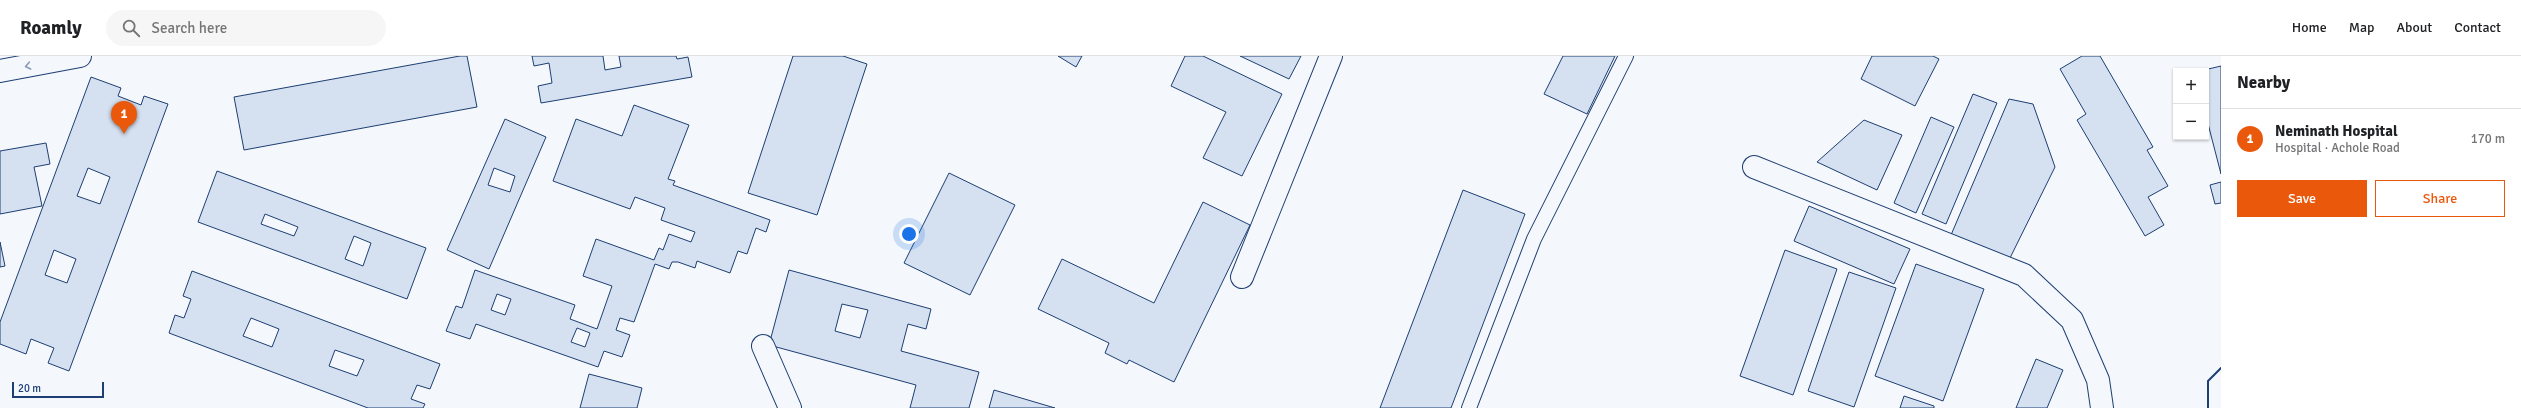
<!DOCTYPE html>
<html lang="en">
<head>
<meta charset="utf-8">
<style>
	body { margin:0; font-family:Signika,sans-serif; background:#f6f6f6; color:#202124 }
	.controls { position:absolute; right:12px; top:12px; display:grid; overflow:hidden; border-radius:0px; box-shadow:0 1px 3px #0004 }
	.controls button { width:36px; height:36px; display:grid; place-items:center; padding:0; border:0; border-bottom:1px solid #e0e0e0; background:#fff; color:#202124; font:20px sans-serif }
	.scale { position:absolute; left:12px; bottom:10px; width:92px; box-sizing:border-box; padding-left:4px; border:2px solid #1d3f73; border-top:0; font-size:11px; line-height:14px; white-space:nowrap; color:#1d3f73; -webkit-text-stroke:3px #f4f7fb; paint-order:stroke }
	.you { position:absolute; left:909px; top:178px; width:14px; height:14px; margin:-10px; border:3px solid #fff; border-radius:50%; background:#1a73e8; box-shadow:0 0 0 6px #1a73e833 }
	.badge { display:grid; place-items:center; width:26px; height:26px; border-radius:50%; background:#ea580c; color:#fff; font-size:13px; font-weight:700 }
	.pin { position:absolute; translate:-50% -33px; filter:drop-shadow(0 1px 2px #0008) }
	.pin::after { content:''; position:absolute; top:21px; width:14px; height:12px; background:inherit; clip-path:polygon(0 0,100% 0,50% 100%) }
	.list { margin:0; padding:0; list-style:none }
	h2 { display:flex; justify-content:space-between; align-items:center; height:52px; margin:0; padding:0 16px; font-size:17px }
	h2 small { font-size:13px; font-weight:400; color:#757577 }
	.list li { display:grid; grid-template-columns:26px 1fr auto; gap:12px; align-items:center; box-sizing:border-box; height:60px; padding:0 16px; border-top:1px solid #e0e0e0 }
	.list b { display:block; font-size:15px; white-space:nowrap }
	.list p { margin:0; font-size:13px; white-space:nowrap; color:#757577 }
	.list em { font-size:13px; font-style:normal; color:#757577 }
	.actions { display:flex; gap:8px; padding:12px 16px }
	.actions a { flex:1; padding:9px 0; border:1px solid #ea580c; border-radius:0px; text-align:center; font-size:14px; color:#ea580c }
	.actions .main { background:#ea580c; color:#fff }
	.icon { flex:none; width:22px; height:22px; fill:none; stroke:currentColor; stroke-width:2; stroke-linecap:round; stroke-linejoin:round }
	.map { position:relative; flex:none; width:2221px; height:352px; overflow:hidden }
	header { display:flex; align-items:center; gap:24px; box-sizing:border-box; height:56px; padding:0 20px; background:#fff; border-bottom:1px solid #e0e0e0 }
	header strong { font-size:19px }
	nav { display:flex; gap:22px; margin-inline-start:auto; font-size:14px }
	.search { width:280px; height:36px; background:#f6f6f6; display:flex; align-items:center; gap:10px; box-sizing:border-box; padding:0 14px; border-radius:22px; color:#757577; font-size:15px }
	main { display:flex }
	aside { flex:1; background:#fff }
	.map>svg:first-child { display:block }
	.building { fill:#d5e0f0; stroke:#1d3f73; fill-rule:evenodd }
	.lines { fill:none; stroke-linecap:round; stroke-linejoin:round }
	.lane-casing { stroke:#1d3f73; stroke-width:16 }
	.street-casing { stroke:#1d3f73; stroke-width:24 }
	.primary-casing { stroke:#1d3f73; stroke-width:24 }
	.lane { stroke:#f4f7fb; stroke-width:14 }
	.street { stroke:#f4f7fb; stroke-width:22 }
	.primary { stroke:#f4f7fb; stroke-width:22 }
	.wall { stroke:#1d3f73; stroke-width:2 }
	.oneway { stroke:#889bb7 }
</style>
</head>
<body>
<header>
<strong>Roamly</strong>
<div class="search"><svg class="icon" aria-label="search" viewBox="0 0 24 24"><circle cx="10" cy="10" r="6"/><path d="M15 15l6 6"/></svg>Search here</div>
<nav><a>Home</a><a>Map</a><a>About</a><a>Contact</a></nav>
</header>
<main>
<div class="map">
<svg width="2221" height="352" viewBox="0 0 2221 352">
	<rect width="100%" height="100%" fill="#f4f7fb"/>
	<g class="building">
		<polygon points="460,0 467,0 477,51 244,94 234,41"/>
		<polygon points="532,0 603,0 605,14 621,11 619,0 676,0 677,3 688,1 692,21 541,47 538,30 552,27 549,7 534,10"/>
		<polygon points="793,0 843,0 867,8 817,159 748,137"/>
		<polygon points="1058,0 1082,0 1076,11"/>
		<polygon points="1185,0 1203,0 1282,38 1242,120 1203,102 1226,56 1171,30"/>
		<polygon points="1240,0 1301,0 1289,23"/>
		<polygon points="1563,0 1615,0 1587,58 1544,38"/>
		<polygon points="1872,0 1933,0 1939,3 1915,50 1861,23"/>
		<polygon points="2082,0 2100,0 2153,91 2147,94 2168,130 2148,141 2164,169 2145,180 2077,64 2086,58 2060,13"/>
		<polygon points="2221,10 2221,118 2206,60 2206,15 2200,15"/>
		<path d="M91,21L121,32L118,40L141,49L144,40L168,48L69,315L48,307L54,292L31,283L26,298L0,288V266ZM88,112L110,121L100,148L77,140ZM54,194L76,203L67,227L45,219Z"/>
		<polygon points="1973,38 1997,47 1946,168 1922,158"/>
		<polygon points="2009,43 2033,48 2055,111 2009,204 1951,179"/>
		<path d="M634,49L689,69L668,123L675,125L673,129L770,164L766,176L756,172L747,198L738,195L730,217L697,205L695,212L678,206H672L669,213L655,208L634,266L620,262L616,274L630,279L622,301L604,295L598,311L476,268L470,283L446,275L456,250L462,252L475,214L575,249L570,263L597,273L612,230L583,220L596,183L654,204L659,192L663,194L669,178L691,186L695,176L661,164L665,152L635,141L630,153L553,125L576,63L622,80ZM497,238L511,243L505,259L491,254ZM577,272L590,277L585,291L571,286Z"/>
		<polygon points="1931,61 1954,71 1916,157 1894,147"/>
		<path d="M505,63L546,81L489,213L447,194ZM494,112L515,120L510,136L488,129Z"/>
		<polygon points="1864,64 1902,79 1877,134 1817,106"/>
		<polygon points="46,87 50,108 34,111 42,150 0,158 0,95"/>
		<path d="M217,115L426,192L407,243L198,166ZM265,158L298,171L294,180L261,168ZM354,180L371,187L363,210L345,203Z"/>
		<polygon points="949,117 1015,149 970,239 904,207"/>
		<polygon points="2221,126 2221,147 2215,148 2210,129"/>
		<polygon points="1463,134 1525,158 1451,352 1380,352"/>
		<polygon points="1203,146 1250,169 1174,326 1129,304 1127,308 1105,297 1109,287 1038,253 1062,203 1154,247"/>
		<polygon points="1809,150 1910,193 1894,228 1794,185"/>
		<polygon points="0,186 5,210 0,211"/>
		<polygon points="1785,194 1837,213 1793,339 1740,320"/>
		<polygon points="1916,208 1984,233 1943,345 1875,320"/>
		<path d="M789,214L931,253L926,273L908,268L901,295L979,316L969,352H910L916,329L769,289ZM842,248L868,254L860,282L835,275Z"/>
		<path d="M192,215L440,308L430,333L417,329L411,343L425,348L423,352H368L169,277L175,259L184,262L191,243L183,240ZM251,262L279,273L272,291L243,280ZM335,294L364,304L357,320L329,310Z"/>
		<polygon points="1849,216 1896,232 1854,351 1808,335"/>
		<polygon points="2036,303 2063,314 2047,352 2016,352"/>
		<polygon points="589,318 642,332 637,352 580,352"/>
		<polygon points="994,334 1055,352 989,352"/>
		<polygon points="1904,340 1934,350 1934,352 1900,352"/>
	</g>
	<g class="lines">
		<defs>
			<polyline id="lane" points="1469,352 1534,183 1626,0"/>
			<g id="street">
				<polyline points="1754,111 2024,219 2072,264 2098,324 2102,352"/>
				<polyline points="1242,221 1331,0"/>
				<polyline points="763,290 790,352"/>
			</g>
			<polyline id="primary" points="0,15 80,0"/>
		</defs>
		<use href="#lane" class="lane-casing"/>
		<use href="#street" class="street-casing"/>
		<use href="#primary" class="primary-casing"/>
		<use href="#lane" class="lane"/>
		<use href="#street" class="street"/>
		<use href="#primary" class="primary"/>
		<polyline class="wall" points="2208,352 2208,325 2221,312"/>
	</g>
	<defs><path id="oneway-chevron" d="M-2-3.5L2.5 0L-2 3.5" fill="none" stroke-width="1.6" stroke-linecap="round" stroke-linejoin="round"/></defs>
	<use class="oneway" href="#oneway-chevron" transform="translate(28 10) rotate(169)"/>
</svg>
<div class="controls">
<button>+</button>
<button>−</button>
</div>
<div class="scale">20 m</div>
<div class="you"></div>
<div class="pin badge" style="left:124px;top:78px">1</div>
</div>
<aside>
<h2>Nearby<small></small></h2>
<ul class="list">
<li><span class="badge">1</span><div><b>Neminath Hospital</b><p>Hospital · Achole Road</p></div><em>170 m</em></li>
</ul>
<div class="actions"><a class="main">Save</a><a>Share</a></div>
</aside>
</main>
</body>
</html>
